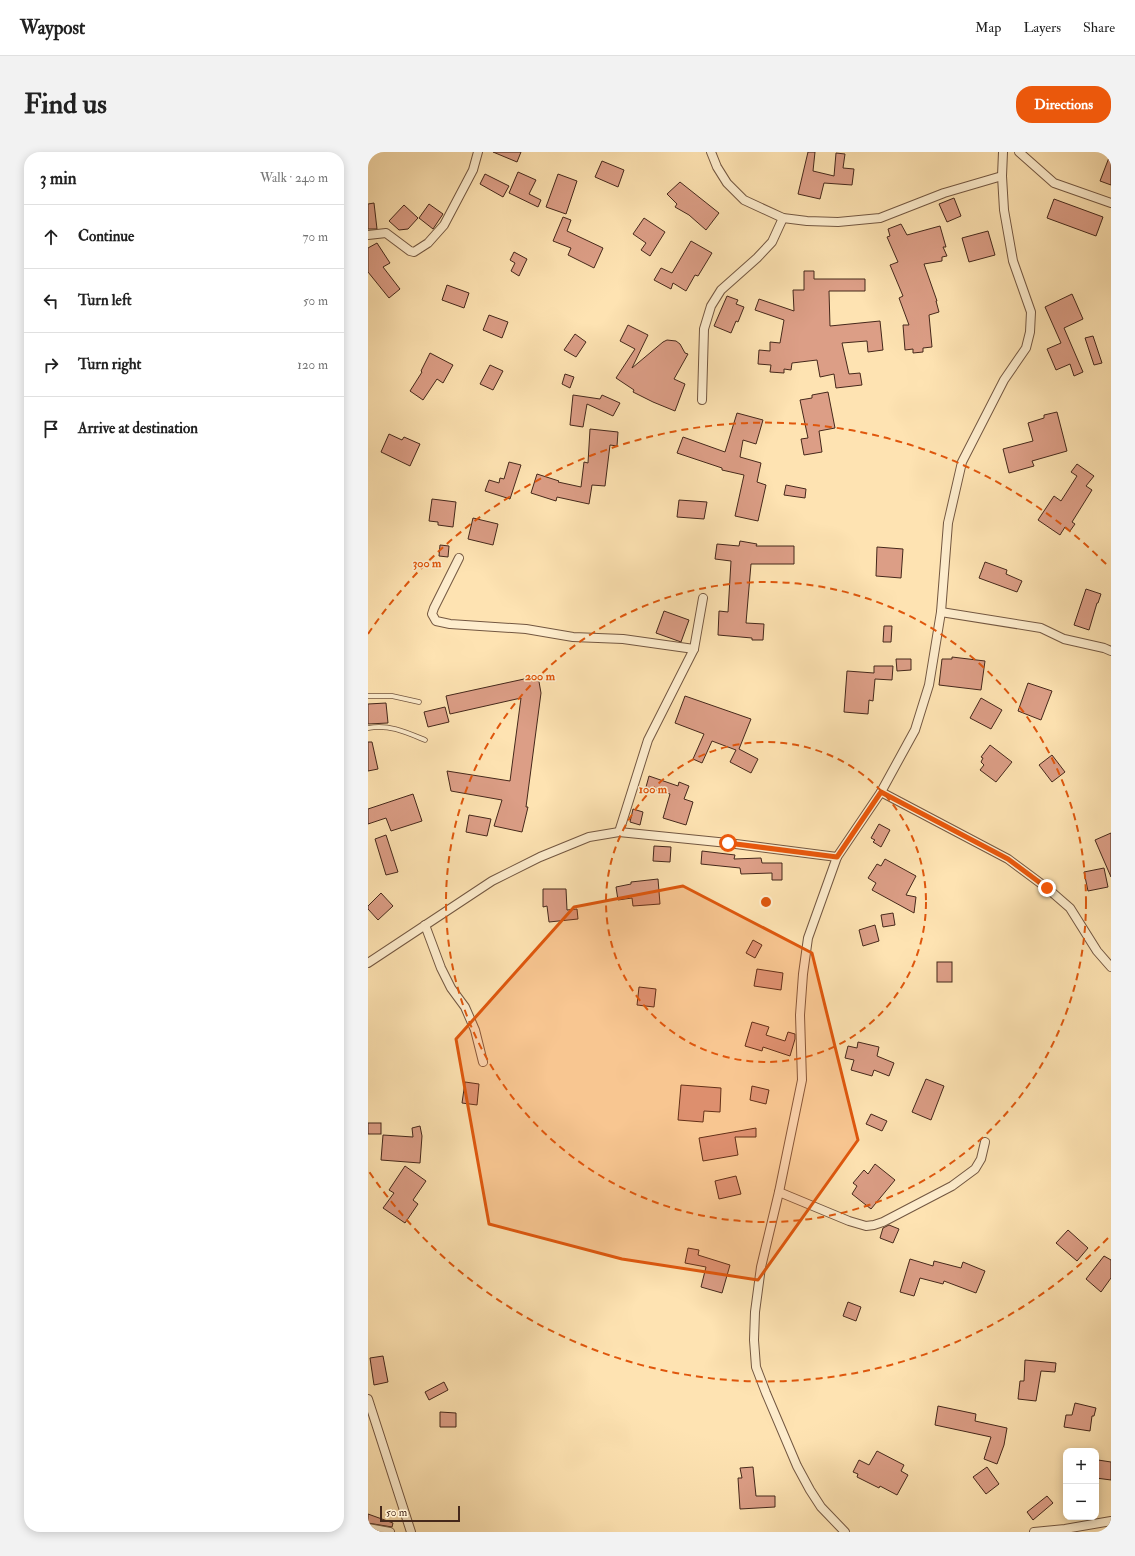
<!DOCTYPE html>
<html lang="en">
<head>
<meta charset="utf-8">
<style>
	body { margin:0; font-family:"IM FELL Double Pica",serif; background:#f2f2f2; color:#222 }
	.controls { position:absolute; right:12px; bottom:12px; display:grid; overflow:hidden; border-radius:8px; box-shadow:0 2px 10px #0003 }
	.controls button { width:36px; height:36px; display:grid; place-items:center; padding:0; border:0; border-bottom:1px solid #e0e0e0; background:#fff; color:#222; font:20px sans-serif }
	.scale { position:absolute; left:12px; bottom:10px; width:80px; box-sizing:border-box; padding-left:4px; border:2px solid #45281b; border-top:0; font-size:11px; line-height:14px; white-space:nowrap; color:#45281b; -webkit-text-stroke:3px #feedcd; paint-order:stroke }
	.stop { position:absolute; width:12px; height:12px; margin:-9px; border:3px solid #ea580c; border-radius:50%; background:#fff }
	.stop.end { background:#ea580c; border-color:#fff; box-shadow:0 1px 4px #0008 }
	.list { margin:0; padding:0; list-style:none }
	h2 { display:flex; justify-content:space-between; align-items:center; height:52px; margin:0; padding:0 16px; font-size:17px }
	h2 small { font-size:13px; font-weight:400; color:#767676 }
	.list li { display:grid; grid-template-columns:26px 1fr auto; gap:12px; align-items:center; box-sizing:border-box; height:64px; padding:0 16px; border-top:1px solid #e0e0e0 }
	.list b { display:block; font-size:15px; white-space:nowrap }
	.list em { font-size:13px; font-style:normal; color:#767676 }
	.icon { flex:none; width:22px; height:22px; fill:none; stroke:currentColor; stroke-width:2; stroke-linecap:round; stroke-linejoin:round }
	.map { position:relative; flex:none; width:743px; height:1380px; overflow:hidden; border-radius:16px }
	header { display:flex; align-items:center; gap:24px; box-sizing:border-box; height:56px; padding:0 20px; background:#fff; border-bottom:1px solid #e0e0e0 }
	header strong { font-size:19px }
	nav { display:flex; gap:22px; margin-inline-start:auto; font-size:14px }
	.intro { display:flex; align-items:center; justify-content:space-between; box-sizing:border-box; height:96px; padding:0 24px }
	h1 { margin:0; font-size:28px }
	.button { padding:10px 18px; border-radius:16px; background:#ea580c; color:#fff; font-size:14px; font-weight:700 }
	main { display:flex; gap:24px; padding:0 24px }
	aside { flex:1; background:#fff; border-radius:16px; box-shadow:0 2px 10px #0003 }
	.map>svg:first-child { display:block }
	.building { fill:#dc9e86; stroke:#45281b }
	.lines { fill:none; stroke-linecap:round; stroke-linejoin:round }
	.service-casing { stroke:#735741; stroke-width:5.5 }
	.minor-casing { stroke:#735741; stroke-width:10 }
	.service { stroke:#feedcd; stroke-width:4 }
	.minor { stroke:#feedcd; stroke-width:8 }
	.route { stroke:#ea580c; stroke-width:5 }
	.marked { fill:#e0570d; fill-opacity:0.2; stroke:#e0570d; stroke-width:3; stroke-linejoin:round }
	.ring { fill:none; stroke:#e0570d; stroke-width:2; stroke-dasharray:7 5 }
	.centre { fill:#e0570d; stroke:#feedcd; stroke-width:2 }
	.ring-label { font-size:12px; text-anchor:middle; font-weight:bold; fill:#e0570d; stroke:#feedcd; stroke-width:3; stroke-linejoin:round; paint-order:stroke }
</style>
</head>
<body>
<header>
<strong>Waypost</strong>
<nav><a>Map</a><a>Layers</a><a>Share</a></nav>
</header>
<div class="intro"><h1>Find us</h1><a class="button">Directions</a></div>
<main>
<aside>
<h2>3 min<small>Walk · 240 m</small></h2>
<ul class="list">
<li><svg class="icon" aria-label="ahead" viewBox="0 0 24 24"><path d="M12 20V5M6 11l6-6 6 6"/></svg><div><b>Continue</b></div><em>70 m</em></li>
<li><svg class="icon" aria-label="left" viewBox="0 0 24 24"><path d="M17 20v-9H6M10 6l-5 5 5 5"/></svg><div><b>Turn left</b></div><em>50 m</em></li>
<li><svg class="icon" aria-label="right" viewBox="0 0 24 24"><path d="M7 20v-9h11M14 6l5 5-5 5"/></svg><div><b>Turn right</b></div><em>120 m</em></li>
<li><svg class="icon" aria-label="arrive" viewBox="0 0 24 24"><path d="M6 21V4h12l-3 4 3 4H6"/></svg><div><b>Arrive at destination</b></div></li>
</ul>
</aside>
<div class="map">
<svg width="743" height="1380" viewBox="0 0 743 1380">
	<rect width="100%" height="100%" fill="#fee3b2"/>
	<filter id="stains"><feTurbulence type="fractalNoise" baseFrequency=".005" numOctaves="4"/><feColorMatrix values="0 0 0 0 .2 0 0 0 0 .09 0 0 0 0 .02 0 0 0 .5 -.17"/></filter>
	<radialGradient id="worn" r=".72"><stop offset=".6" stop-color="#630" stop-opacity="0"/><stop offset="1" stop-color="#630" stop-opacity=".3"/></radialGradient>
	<g class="building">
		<polygon points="125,0 153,0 149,10"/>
		<polygon points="440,0 447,0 445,19 466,24 468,1 477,2 475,16 486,17 484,33 456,31 452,47 430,42"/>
		<polygon points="742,3 743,3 743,33 732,29"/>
		<polygon points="234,9 256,18 250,35 227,25"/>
		<polygon points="150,20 168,28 161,42 173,48 170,55 141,41"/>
		<polygon points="117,22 141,34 135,45 112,32"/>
		<polygon points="190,22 209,29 198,62 178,55"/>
		<polygon points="312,30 351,61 338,78 321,63 307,55 309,52 299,42"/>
		<polygon points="586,46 593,64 579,70 571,52"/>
		<polygon points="686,47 735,65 728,84 679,66"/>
		<polygon points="6,51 9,77 0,77 0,52"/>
		<polygon points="61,52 75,62 65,77 51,66"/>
		<polygon points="36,53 50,66 40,77 31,78 21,69"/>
		<polygon points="195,65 203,68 199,79 235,96 226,116 200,103 203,96 185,89"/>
		<polygon points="276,66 297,80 282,104 273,98 278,91 265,82"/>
		<polygon points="533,72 539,83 572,74 578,95 575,95 579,104 574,105 574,109 556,112 569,149 568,149 571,160 561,163 564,195 555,196 555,200 545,201 545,197 537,198 535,173 541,173 531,146 535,144 522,113 530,110 519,85 522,84 520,77"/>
		<polygon points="620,79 627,103 601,110 594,86"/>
		<polygon points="323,89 344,101 330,124 327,123 318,139 305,131 303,137 286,128 293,116 304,121"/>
		<polygon points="9,91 22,111 15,115 32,137 21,146 0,120 0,96"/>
		<polygon points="146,100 159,107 151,124 143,119 147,111 142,108"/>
		<polygon points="436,119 446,119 446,127 497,127 497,139 461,139 462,174 512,169 515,198 500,200 499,189 474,191 481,222 492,221 494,233 468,236 466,222 452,225 449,208 424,211 423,218 416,217 416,221 402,220 403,213 390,212 391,198 402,199 402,190 412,191 416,168 387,158 391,147 426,159 425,138 436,138"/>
		<polygon points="79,133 101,141 96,156 74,148"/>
		<polygon points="704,142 715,167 696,176 715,220 706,224 702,212 688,218 679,197 693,191 677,155"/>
		<polygon points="359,144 370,148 368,152 376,155 370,170 368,169 363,181 346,174"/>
		<polygon points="121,163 140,170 134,186 115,178"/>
		<polygon points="260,173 280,183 264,216 295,190 299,188 308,189 312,192 317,201 320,202 306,227 317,232 307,259 285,250 265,240 266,238 248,226 267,197 252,189"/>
		<polygon points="207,182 218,190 208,205 196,198"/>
		<polygon points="725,184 734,211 726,213 717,186"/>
		<polygon points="62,201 85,213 75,231 69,227 55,248 42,239 54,220 53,219"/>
		<polygon points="122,213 135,219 125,238 112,232"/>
		<polygon points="197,222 206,225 202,236 194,232"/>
		<polygon points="460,240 467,276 451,279 454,300 436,303 433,287 440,286 432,248 444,246 444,243"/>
		<polygon points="205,243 232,247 234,243 252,251 245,264 219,252 215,275 202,273"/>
		<polygon points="689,260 699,299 664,309 666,314 641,321 635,297 665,289 660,271 676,266 676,263"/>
		<polygon points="369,261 395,268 388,292 375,288 372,305 393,311 389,330 398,333 390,369 367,364 376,323 354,318 354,316 309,301 315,285 357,300"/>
		<polygon points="222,277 250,280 249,294 242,293 237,334 224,333 221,352 189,345 188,349 163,341 169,322 191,329 190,330 213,335 216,310 220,311"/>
		<polygon points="21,282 34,288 36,285 52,292 42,314 13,300"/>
		<polygon points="141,310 153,313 142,347 117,339 121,328 131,331 132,326 136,327"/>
		<polygon points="709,312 726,324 718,334 724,338 704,370 707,372 702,379 697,375 692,383 670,368 686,344 693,349 709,324 703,320"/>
		<polygon points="418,333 438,337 437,346 416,343"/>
		<polygon points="64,347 88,350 85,375 70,373 70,370 61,369"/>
		<polygon points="311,348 339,350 336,367 309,365"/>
		<polygon points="105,366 130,372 125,393 100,387"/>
		<polygon points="372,389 389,392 388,394 426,394 426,412 383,412 378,471 396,472 395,488 384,488 384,486 350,483 351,459 360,460 363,409 347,407 349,392 371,394"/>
		<polygon points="72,393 81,394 80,405 71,404"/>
		<polygon points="509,395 535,397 533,426 508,424"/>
		<polygon points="617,410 639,418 638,422 654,429 649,440 611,426"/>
		<polygon points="718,437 733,442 730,451 729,451 721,478 706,473"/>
		<polygon points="296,459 321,468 313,490 288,481"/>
		<polygon points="516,474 524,474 523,490 515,490"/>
		<polygon points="584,505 617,509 613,538 571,533 574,507 584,507"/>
		<polygon points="528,507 543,507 543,518 529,519"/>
		<polygon points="506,514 525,514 524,528 507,527 505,549 501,548 500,562 476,560 479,519 506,521"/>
		<polygon points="170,524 173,541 158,655 160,655 154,680 126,674 134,648 83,639 79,619 142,629 153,546 82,562 78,544"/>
		<polygon points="660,531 684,539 673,568 650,559"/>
		<polygon points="317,544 383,567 371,597 390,607 383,621 362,610 368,598 344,589 334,611 325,607 336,582 307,571"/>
		<polygon points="613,546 634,558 623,577 602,566"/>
		<polygon points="18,551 20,571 0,572 0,552"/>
		<polygon points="77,555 81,570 60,575 56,560"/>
		<polygon points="0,590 4,590 10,617 0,619"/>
		<polygon points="622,593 644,610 628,630 612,618 616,613 613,610 615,606 613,605"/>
		<polygon points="684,603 697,620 684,630 671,613"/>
		<polygon points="281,624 310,634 311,630 321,634 316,647 325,650 318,673 295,666 302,642 278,635"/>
		<polygon points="45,642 54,669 23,679 18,666 0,672 0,657"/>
		<polygon points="265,657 275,660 272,673 262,670"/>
		<polygon points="101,663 123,667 119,684 98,680"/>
		<polygon points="511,672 522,678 513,695 505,690 507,688 503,686"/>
		<polygon points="743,681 743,725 727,688"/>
		<polygon points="18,683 30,720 18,723 7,687"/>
		<polygon points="286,694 303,695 302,710 285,709"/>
		<polygon points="334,699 367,703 366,707 393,706 394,711 414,711 414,728 404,728 404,721 373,722 372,716 333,712"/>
		<polygon points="517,707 548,724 538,743 548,745 546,761 504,738 508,731 500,726 509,712 513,714"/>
		<polygon points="736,716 740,735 720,739 716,720"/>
		<polygon points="290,727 292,752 265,754 264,746 250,748 248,735 263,732 263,730"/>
		<polygon points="175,737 198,737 199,758 209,757 210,767 181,770 179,754 175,755"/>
		<polygon points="13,741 25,754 10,768 0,757 0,754"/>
		<polygon points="525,761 527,773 515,775 513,763"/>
		<polygon points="507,773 511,789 495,794 491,778"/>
		<polygon points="385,788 394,793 387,806 378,801"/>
		<rect x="569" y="810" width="15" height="20"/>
		<polygon points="389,817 415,821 413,838 386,834"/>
		<polygon points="271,835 288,837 286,855 269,853"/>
		<polygon points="384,870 401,875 398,883 417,889 420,880 427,882 427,887 422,904 395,895 394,899 377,894"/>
		<polygon points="490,890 511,895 509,904 526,911 521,924 506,918 504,924 483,918 486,908 477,906 480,894 489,896"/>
		<polygon points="558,927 576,934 563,968 544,960"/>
		<polygon points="97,930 111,932 109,953 94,951"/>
		<polygon points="313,933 353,936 352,960 336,959 335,970 310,968"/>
		<polygon points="384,934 401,938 398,952 382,948"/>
		<polygon points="503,962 519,969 514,979 498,972"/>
		<rect x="0" y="971" width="13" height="11"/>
		<polygon points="52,974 54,984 52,1011 13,1008 15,983 45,985 44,976"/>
		<polygon points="388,976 388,985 367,985 370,1003 335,1009 331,986"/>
		<polygon points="507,1012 527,1028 503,1057 484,1042 489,1034 485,1031 496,1018 500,1022"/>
		<polygon points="37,1014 58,1029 45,1048 50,1052 37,1071 15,1056 26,1041 21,1038"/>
		<polygon points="368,1024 373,1042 351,1047 347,1029"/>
		<polygon points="521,1073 531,1077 525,1091 512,1086 515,1076"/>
		<polygon points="700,1078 720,1096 709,1109 688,1091"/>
		<polygon points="320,1096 331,1098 330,1103 362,1113 354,1141 333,1135 338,1115 317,1111"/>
		<polygon points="736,1104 743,1108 743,1126 733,1140 718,1127"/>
		<polygon points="542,1107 565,1114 566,1109 593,1116 595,1110 617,1119 608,1141 576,1129 575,1132 552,1126 546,1144 532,1140"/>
		<polygon points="480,1150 493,1155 488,1169 475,1164"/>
		<polygon points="15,1204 20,1230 6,1233 2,1206"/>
		<polygon points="657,1208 688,1211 687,1220 673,1219 668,1249 650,1247 652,1229 656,1229"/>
		<polygon points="76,1230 80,1238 61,1248 57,1240"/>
		<polygon points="707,1251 728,1256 726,1264 724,1264 722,1279 696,1275 698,1263 704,1263"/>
		<polygon points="570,1254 608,1262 607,1269 639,1276 636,1293 629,1312 616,1307 623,1285 567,1273"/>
		<polygon points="72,1260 88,1261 88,1275 72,1275"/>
		<polygon points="509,1299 536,1313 533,1319 540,1323 529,1343 512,1334 511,1336 489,1325 490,1322 485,1320 491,1308 501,1313"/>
		<polygon points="730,1308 743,1310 743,1328 728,1326"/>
		<polygon points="385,1315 388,1344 407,1344 407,1355 372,1357 370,1326 374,1326 372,1316"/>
		<polygon points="619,1315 631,1332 618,1342 605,1325"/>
		<polygon points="679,1344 685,1351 665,1368 659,1360"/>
		<polygon points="0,1362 25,1371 24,1375 0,1371"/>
	</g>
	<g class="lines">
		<defs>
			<g id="service">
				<polyline points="0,544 24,544 51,550"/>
				<path d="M0,576C21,572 38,580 57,588"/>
			</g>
			<g id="minor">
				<polyline points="343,0 349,15 359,31 376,48 415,66 439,69 470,70 512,66 576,41 634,24"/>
				<polyline points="651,0 686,31 743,51"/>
				<polyline points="0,83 18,81 42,99 46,100 60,91 76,73 105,18 110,0"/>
				<polyline points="334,248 336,177 343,154 353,138 389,106 404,90 415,66"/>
				<polyline points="91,406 66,456 64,462 68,469 82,472 158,477 205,485 255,487 326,497"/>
				<polyline points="573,460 673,476 696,487 736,496 743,499"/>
				<polyline points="513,640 640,707 679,736 702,756 729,799 743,815"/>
				<polyline points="251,680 280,588 326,497 335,446"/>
				<polyline points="57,773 73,816 83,836 97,855 107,878 115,910"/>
				<polyline points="0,811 124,729 172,705 221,685 251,680 360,691 469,705"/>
				<polyline points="411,1040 481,1069 498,1074 506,1073 515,1070 584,1034 607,1017 613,1007 617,990"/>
				<polyline points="0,1247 43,1380"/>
				<polyline points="0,1376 22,1380"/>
				<polyline points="477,1380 453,1355 442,1338 429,1314 398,1241 388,1215 386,1188 387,1160 393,1115 411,1040 434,928 432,863 435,822 440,786 469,705 513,640 547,578 561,533 573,460 580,371 594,310 636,228 658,196 662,180 663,160 645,109 636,58 634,24 635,0"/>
				<polyline points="666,1380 697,1377 743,1369"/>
			</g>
		</defs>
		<use href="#service" class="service-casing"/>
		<use href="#minor" class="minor-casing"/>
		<use href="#service" class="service"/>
		<use href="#minor" class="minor"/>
	</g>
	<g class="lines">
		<polyline class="route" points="360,691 469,705 513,640 640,707 679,736"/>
	</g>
	<path class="marked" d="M315,734L444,801L490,988L390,1128L254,1107L121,1072L88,887L206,755Z"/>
	<g class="ring">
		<circle cx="398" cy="750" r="160"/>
		<circle cx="398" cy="750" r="320"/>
		<path d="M740 1086A480 480 0 0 1 0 1018M0 482A480 480 0 0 1 740 414"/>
	</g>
	<circle cx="398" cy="750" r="6" class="centre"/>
	<g class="ring-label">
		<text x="59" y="415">300 m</text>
		<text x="172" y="528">200 m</text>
		<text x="285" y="641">100 m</text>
	</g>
	<rect width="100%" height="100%" filter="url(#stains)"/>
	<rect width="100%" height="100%" fill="url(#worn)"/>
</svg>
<div class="controls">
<button>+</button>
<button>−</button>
</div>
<div class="scale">50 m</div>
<div class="stop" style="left:360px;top:691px"></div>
<div class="stop end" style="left:679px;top:736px"></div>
</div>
</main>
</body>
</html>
